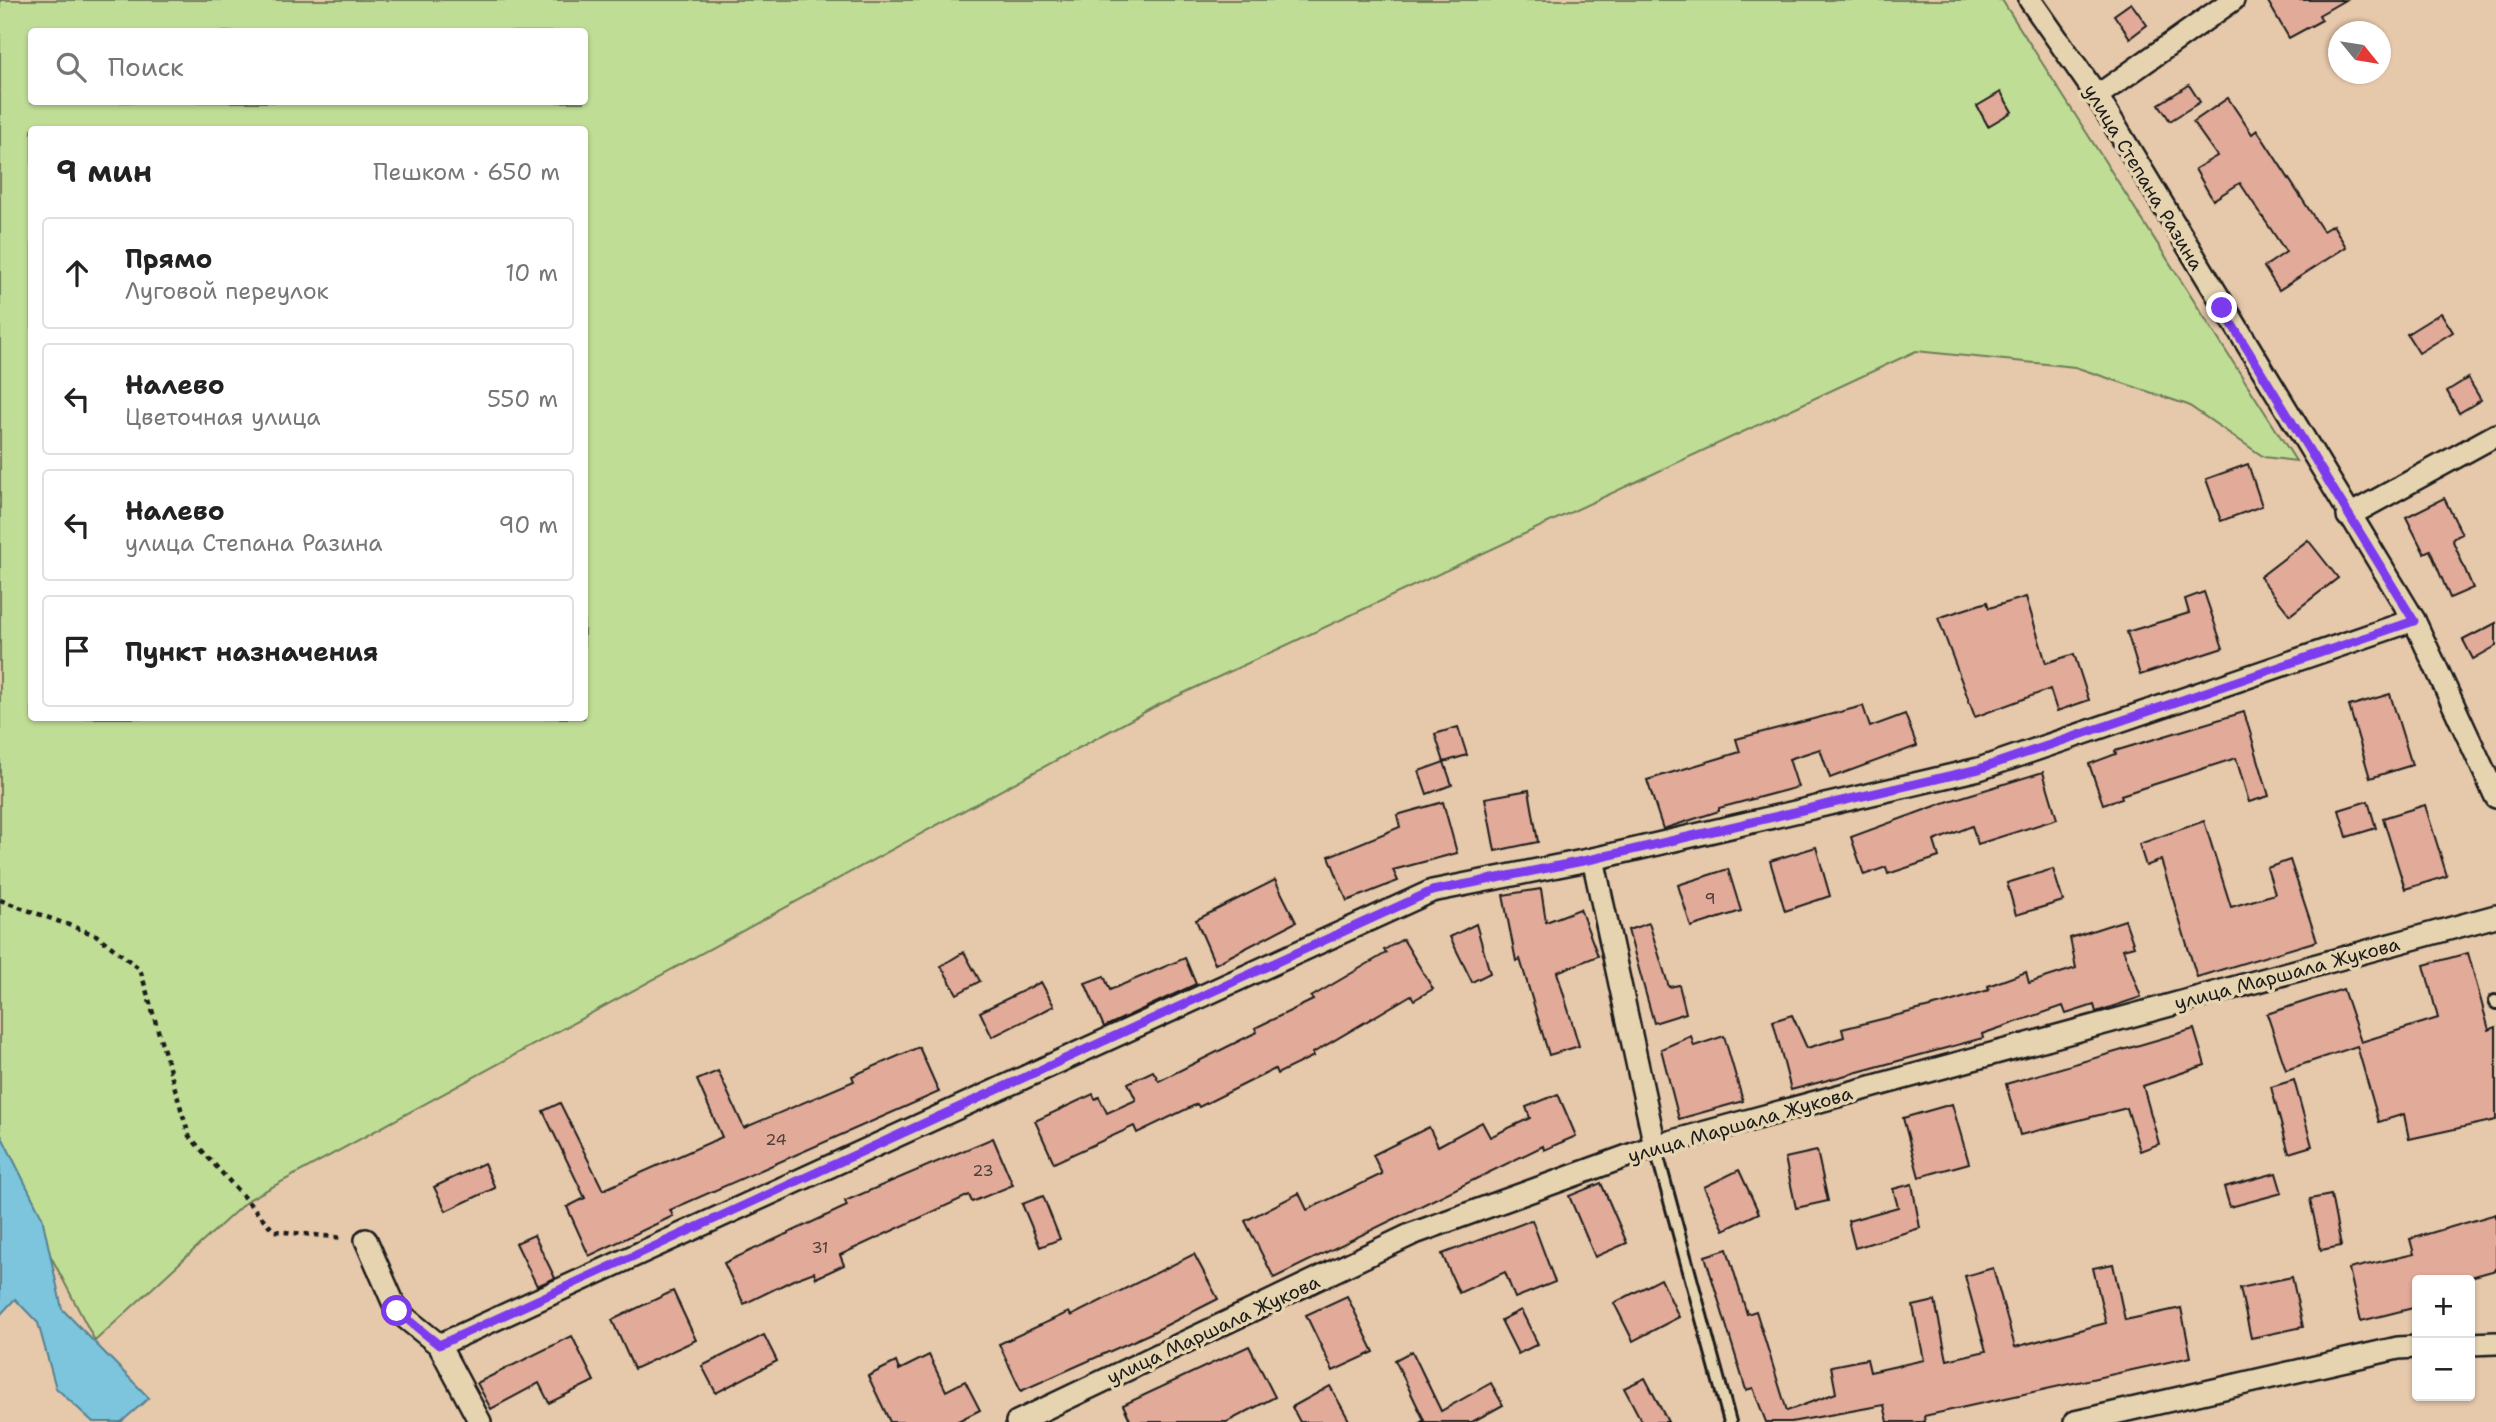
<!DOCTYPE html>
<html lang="ru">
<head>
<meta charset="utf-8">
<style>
	body { margin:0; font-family:"Shantell Sans",sans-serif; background:#f6f6f6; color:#222 }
	.controls { position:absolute; right:21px; bottom:21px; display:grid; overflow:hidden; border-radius:7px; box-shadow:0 2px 5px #0004 }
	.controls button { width:63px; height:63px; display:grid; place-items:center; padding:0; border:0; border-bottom:2px solid #e0e0e0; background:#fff; color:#222; font:35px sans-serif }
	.compass { position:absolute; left:2328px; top:21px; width:63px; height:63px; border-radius:50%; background:#fff; box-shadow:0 2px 5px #0004; rotate:120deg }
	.stop { position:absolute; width:21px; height:21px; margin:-16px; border:5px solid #7c3aed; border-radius:50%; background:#fff }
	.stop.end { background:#7c3aed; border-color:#fff; box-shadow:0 2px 7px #0008 }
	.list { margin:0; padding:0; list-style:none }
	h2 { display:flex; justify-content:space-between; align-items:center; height:91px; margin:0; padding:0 28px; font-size:30px }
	h2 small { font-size:23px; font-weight:400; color:#767676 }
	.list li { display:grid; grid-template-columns:46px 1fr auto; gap:21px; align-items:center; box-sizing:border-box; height:112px; margin:0 14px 14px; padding:0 14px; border:2px solid #e0e0e0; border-radius:7px }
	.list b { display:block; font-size:26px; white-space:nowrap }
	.list p { margin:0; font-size:23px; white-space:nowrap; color:#767676 }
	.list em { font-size:23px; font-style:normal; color:#767676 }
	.icon { flex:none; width:38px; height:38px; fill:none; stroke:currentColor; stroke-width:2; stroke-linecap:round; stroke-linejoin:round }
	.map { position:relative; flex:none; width:2496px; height:1422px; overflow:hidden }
	.search { position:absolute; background:#fff; box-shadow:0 2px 5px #0004; left:28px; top:28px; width:560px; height:77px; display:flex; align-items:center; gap:18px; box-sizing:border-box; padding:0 24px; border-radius:7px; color:#767676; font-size:26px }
	.panel { position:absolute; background:#fff; box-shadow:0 2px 5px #0004; left:28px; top:126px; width:560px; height:595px; border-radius:7px }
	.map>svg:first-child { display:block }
	.green { fill:#bfdd95; stroke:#6e7c58; stroke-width:2; fill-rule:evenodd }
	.water { fill:#7cc5dd; stroke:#568190; stroke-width:2 }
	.building { fill:#e1aa99; stroke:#1c1c1c; stroke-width:2 }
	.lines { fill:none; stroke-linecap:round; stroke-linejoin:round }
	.service-casing { stroke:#1c1c1c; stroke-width:16 }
	.minor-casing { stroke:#1c1c1c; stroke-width:26 }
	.path { stroke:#1c1c1c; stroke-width:4.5; stroke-dasharray:5 5; stroke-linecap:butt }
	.service { stroke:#e6d4b1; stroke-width:10 }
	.minor { stroke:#e6d4b1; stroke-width:21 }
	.route { stroke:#7c3aed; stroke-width:9 }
	.labels { text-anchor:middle; stroke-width:7; stroke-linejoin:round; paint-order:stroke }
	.number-label { font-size:16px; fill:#4d403b }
	.street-label { font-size:19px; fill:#1c1c1c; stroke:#e6d4b1 }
</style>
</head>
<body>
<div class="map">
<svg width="2496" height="1422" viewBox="0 0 2496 1422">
	<rect width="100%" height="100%" fill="#e6c8ab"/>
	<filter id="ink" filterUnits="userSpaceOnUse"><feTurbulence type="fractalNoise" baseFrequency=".0143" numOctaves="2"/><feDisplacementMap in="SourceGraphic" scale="14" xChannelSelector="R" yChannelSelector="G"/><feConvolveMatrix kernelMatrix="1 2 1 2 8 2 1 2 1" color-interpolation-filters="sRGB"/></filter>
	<g filter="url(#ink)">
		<path class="green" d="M0,0H2002L2296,461L2264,457L2188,405L2075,367L1916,351L1154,707L248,1200L95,1341L0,1159ZM32,32H584V102H32ZM32,130H584V718H32Z"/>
		<polygon class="water" points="0,1133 42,1217 62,1309 149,1398 121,1422 93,1422 56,1388 38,1323 15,1299 0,1315"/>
		<g class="building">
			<polygon points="2267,0 2345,0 2319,15 2322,20 2289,38"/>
			<polygon points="2131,3 2147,25 2130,38 2114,15"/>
			<polygon points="2189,85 2200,102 2170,121 2159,104"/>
			<polygon points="2001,92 2012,112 1988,126 1977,106"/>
			<polygon points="2228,98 2252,134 2257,130 2323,231 2333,225 2346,247 2279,290 2264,267 2286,252 2240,183 2213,200 2195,169 2217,156 2193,122"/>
			<polygon points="2441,313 2453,332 2419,353 2407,334"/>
			<polygon points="2468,378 2481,400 2459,413 2447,391"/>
			<polygon points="2248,464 2262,506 2221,521 2206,479"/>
			<polygon points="2444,498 2462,534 2452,539 2473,588 2450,598 2430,550 2424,553 2406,517"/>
			<polygon points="2308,540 2338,578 2290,615 2260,577"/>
			<polygon points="2204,592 2223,648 2140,675 2127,632 2189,613 2185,599"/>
			<polygon points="2026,597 2046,663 2074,654 2089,700 2057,711 2050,689 1975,717 1938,618 1987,602 1989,608"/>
			<polygon points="2496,623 2496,646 2473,659 2463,640"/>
			<polygon points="2390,694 2412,765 2370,778 2349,706"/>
			<polygon points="1863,706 1870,727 1905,714 1917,746 1830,778 1820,749 1789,759 1798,787 1719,808 1719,811 1663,829 1647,780 1740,752 1736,739"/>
			<polygon points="2244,712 2269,796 2249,802 2236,758 2121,795 2122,798 2103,804 2089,764 2116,754 2115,751"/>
			<polygon points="1458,727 1467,755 1444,762 1435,734"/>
			<polygon points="1444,762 1452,785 1427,794 1419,771"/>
			<polygon points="2043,772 2057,819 1978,844 1972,826 1934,841 1939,857 1888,874 1886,867 1864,875 1851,837 1949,801"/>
			<polygon points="1529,790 1538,842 1495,851 1485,798"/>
			<polygon points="2368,801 2376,828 2347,837 2339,810"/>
			<polygon points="1443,802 1457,853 1393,870 1398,881 1347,901 1329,856 1400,827 1397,815"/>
			<polygon points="2425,805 2447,876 2405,889 2383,818"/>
			<polygon points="2204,821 2231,907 2275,894 2267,868 2290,860 2317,941 2197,977 2161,860 2146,866 2139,844"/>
			<polygon points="1816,847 1830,896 1785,911 1770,861"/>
			<polygon points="1728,869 1741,911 1691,927 1678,885"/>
			<polygon points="2053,869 2063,901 2016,915 2007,883"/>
			<polygon points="1275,880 1296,922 1215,964 1196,920"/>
			<polygon points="1541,889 1546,922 1580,909 1598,956 1557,972 1579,1046 1549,1055 1520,959 1516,961 1503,895"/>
			<polygon points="2125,920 2134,946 2123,949 2141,997 2096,1012 2094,1005 2066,1014 2063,1006 1982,1034 1983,1038 1791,1090 1773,1021 1792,1015 1807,1048 1844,1037 1842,1029 1946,1003 1989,990 1988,986 2026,972 2029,983 2076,968 2070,938"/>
			<polygon points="1649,923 1669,987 1679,985 1686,1013 1654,1023 1628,930"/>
			<polygon points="1476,924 1490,973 1472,982 1450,937"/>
			<polygon points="1403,939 1433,989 1414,1000 1411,995 1313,1053 1314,1056 1277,1074 1275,1069 1199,1107 1197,1104 1137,1133 1134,1126 1054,1163 1035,1121 1093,1094 1095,1099 1099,1097 1107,1113 1136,1100 1128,1083 1153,1071 1159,1081 1257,1032 1255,1028 1313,1000 1311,997 1386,953 1384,950"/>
			<polygon points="964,952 980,981 957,994 941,966"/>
			<polygon points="2468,953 2489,1030 2496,1027 2496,1120 2409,1139 2404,1114 2379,1122 2357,1046 2286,1070 2267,1014 2343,989 2361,1042 2438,1018 2424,965"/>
			<polygon points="1185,958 1196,984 1104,1027 1085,983 1104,976 1110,990"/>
			<polygon points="1041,982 1054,1006 992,1037 980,1012"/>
			<polygon points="2194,1029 2205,1065 2143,1086 2159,1144 2140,1151 2127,1108 2020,1135 2006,1084"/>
			<polygon points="1691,1036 1694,1046 1724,1036 1743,1101 1679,1119 1661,1049"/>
			<polygon points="919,1047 939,1092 670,1210 673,1216 589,1256 567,1207 585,1198 543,1111 560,1103 603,1190 722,1137 697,1080 718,1071 744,1128 854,1081 852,1076"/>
			<polygon points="2294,1080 2312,1146 2289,1153 2271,1087"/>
			<polygon points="1558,1094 1576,1136 1544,1150 1543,1146 1274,1278 1245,1221 1299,1193 1307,1210 1382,1174 1373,1155 1429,1127 1438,1146 1482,1122 1490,1137 1530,1118 1526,1107"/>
			<polygon points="1952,1104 1969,1163 1919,1177 1903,1118"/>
			<polygon points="993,1138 1013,1185 972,1202 969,1195 840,1255 844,1265 816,1278 814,1272 793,1280 744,1304 724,1263 847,1206 845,1201"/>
			<polygon points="1817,1151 1828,1201 1796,1208 1785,1158"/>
			<polygon points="484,1163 495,1188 446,1211 434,1187"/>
			<polygon points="1739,1170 1759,1213 1724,1230 1704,1187"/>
			<polygon points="2276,1173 2282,1193 2230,1207 2224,1187"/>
			<polygon points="1601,1183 1627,1243 1595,1257 1569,1196"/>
			<polygon points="1912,1184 1920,1228 1855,1248 1848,1221 1898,1207 1893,1189"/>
			<polygon points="2331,1195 2341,1246 2321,1250 2310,1199"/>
			<polygon points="1043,1196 1060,1239 1040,1247 1022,1204"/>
			<polygon points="2496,1214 2496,1270 2460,1280 2417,1280 2417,1307 2361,1321 2349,1269 2414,1254 2410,1239"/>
			<polygon points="1532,1220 1555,1282 1515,1298 1505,1272 1459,1293 1442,1254"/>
			<polygon points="534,1235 555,1278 537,1286 516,1243"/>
			<polygon points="1727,1249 1747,1314 1756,1311 1787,1411 1836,1393 1831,1366 1867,1359 1870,1372 1924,1360 1913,1306 1935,1301 1947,1360 1986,1351 1965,1276 1993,1268 2015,1347 2106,1323 2093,1268 2113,1264 2125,1320 2181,1308 2191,1357 1924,1416 1925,1422 1888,1422 1884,1405 1791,1422 1766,1422 1753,1388 1746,1390 1705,1256"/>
			<polygon points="1194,1254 1218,1299 1151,1333 1021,1391 999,1344 1069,1312 1071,1316"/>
			<polygon points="2292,1277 2303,1327 2251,1338 2240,1288"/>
			<polygon points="1661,1279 1679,1317 1633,1341 1614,1303"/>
			<polygon points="673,1291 696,1340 634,1369 612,1320"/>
			<polygon points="1347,1296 1374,1352 1333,1371 1306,1315"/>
			<polygon points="1521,1310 1538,1344 1518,1354 1501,1320"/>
			<polygon points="764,1335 777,1361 716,1393 702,1366"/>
			<polygon points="572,1336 594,1381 549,1403 539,1383 491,1409 477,1383"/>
			<polygon points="1249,1346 1275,1397 1227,1422 1131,1422 1123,1405"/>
			<polygon points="1412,1351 1441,1411 1491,1383 1503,1405 1472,1422 1421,1422 1424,1420 1395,1360"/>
			<polygon points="929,1355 946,1391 965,1381 980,1410 956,1422 890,1422 868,1376 896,1362 899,1370"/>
			<polygon points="1645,1378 1668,1422 1642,1422 1624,1388"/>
			<polygon points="1330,1386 1350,1422 1300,1422 1292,1407"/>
		</g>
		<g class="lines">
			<defs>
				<g id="service">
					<polyline points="2495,1001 2496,1003"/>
					<polyline points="1655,1146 1730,1422"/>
				</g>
				<g id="minor">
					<polyline points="2030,0 2097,96 2414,620 2496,797"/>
					<polyline points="2097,96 2233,0"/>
					<polyline points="2348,516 2496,435"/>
					<polyline points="1593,859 1655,1146"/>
					<polyline points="366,1240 397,1311 439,1345 480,1422"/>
					<polyline points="2470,1344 2496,1343"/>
					<polyline points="439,1345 1432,891 1593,859 1979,769 2414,620"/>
					<polyline points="1017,1422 1412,1234 1655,1146 2496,916"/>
					<polyline points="2075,1422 2398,1348 2417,1347"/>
				</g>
			</defs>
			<use href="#service" class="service-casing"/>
			<use href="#minor" class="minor-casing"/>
			<polyline class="path" points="0,900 96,935 140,969 189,1136 274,1231 344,1238"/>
			<use href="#service" class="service"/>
			<use href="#minor" class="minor"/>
		</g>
	</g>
	<g class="lines" filter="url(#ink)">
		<polyline class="route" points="397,1311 439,1345 1432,891 1593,859 1979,769 2414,621 2222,308"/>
	</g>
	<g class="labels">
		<g class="number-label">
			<text x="1710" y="904">9</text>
			<text x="776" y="1145">24</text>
			<text x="983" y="1176">23</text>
			<text x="820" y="1253">31</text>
		</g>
		<g class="street-label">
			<text transform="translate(2144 177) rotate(59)" y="7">улица Степана Разина</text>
			<text transform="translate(2287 973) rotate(-15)" y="7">улица Маршала Жукова</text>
			<text transform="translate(1740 1124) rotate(-16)" y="7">улица Маршала Жукова</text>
			<text transform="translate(1213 1329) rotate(-25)" y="7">улица Маршала Жукова</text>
		</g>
	</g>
</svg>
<div class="controls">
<button>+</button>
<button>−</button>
</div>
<svg class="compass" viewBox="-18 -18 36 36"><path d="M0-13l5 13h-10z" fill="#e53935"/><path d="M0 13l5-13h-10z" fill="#767676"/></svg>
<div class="stop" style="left:397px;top:1311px"></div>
<div class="stop end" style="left:2222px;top:308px"></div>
<div class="search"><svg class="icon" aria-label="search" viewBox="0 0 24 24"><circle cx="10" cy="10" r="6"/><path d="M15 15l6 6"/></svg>Поиск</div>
<section class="panel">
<h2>9 мин<small>Пешком · 650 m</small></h2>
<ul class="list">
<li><svg class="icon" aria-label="ahead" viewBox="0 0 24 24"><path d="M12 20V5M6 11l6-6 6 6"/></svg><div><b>Прямо</b><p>Луговой переулок</p></div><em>10 m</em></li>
<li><svg class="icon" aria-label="left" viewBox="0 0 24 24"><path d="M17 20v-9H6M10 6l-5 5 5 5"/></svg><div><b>Налево</b><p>Цветочная улица</p></div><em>550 m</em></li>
<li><svg class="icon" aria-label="left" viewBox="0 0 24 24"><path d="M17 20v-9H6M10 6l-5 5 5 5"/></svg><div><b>Налево</b><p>улица Степана Разина</p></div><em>90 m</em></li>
<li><svg class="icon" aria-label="arrive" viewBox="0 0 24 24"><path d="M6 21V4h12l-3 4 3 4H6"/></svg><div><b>Пункт назначения</b></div></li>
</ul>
</section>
</div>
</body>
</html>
